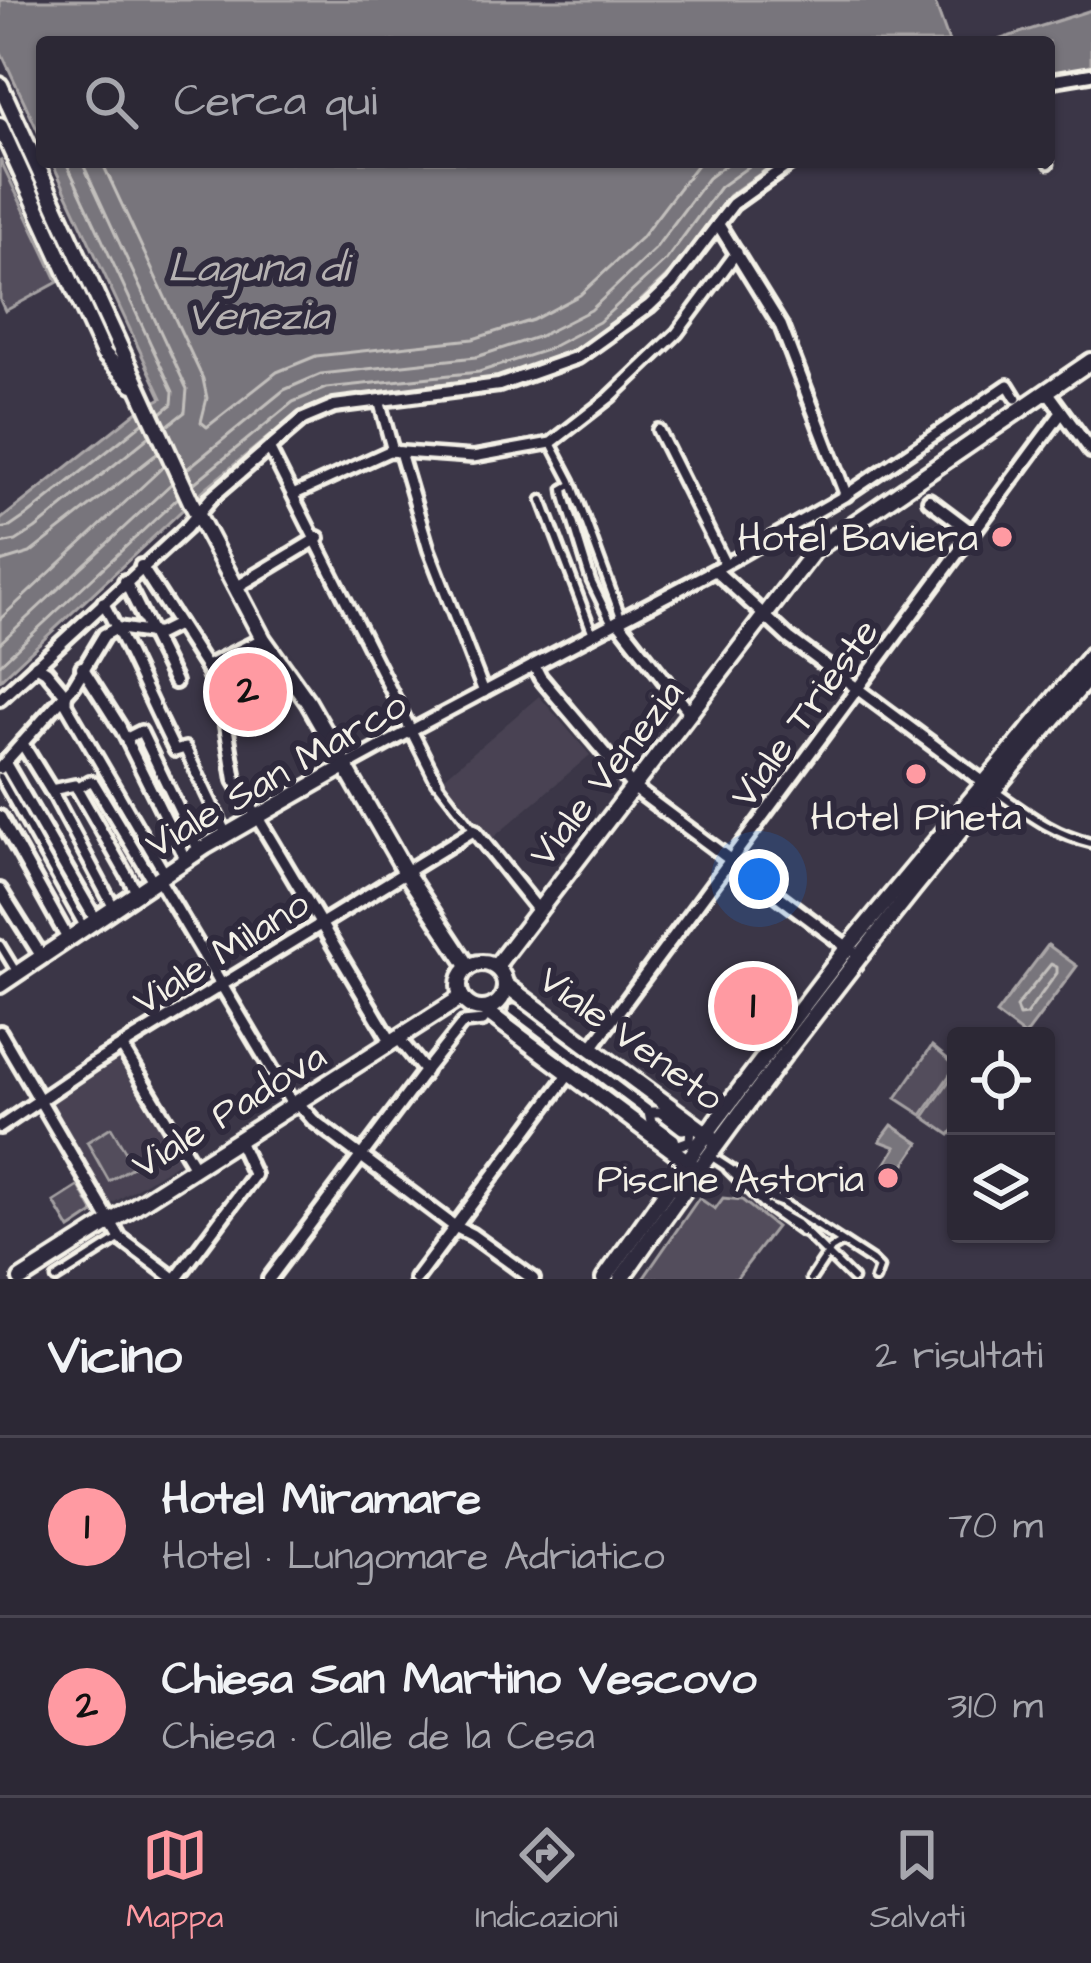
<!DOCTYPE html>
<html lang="it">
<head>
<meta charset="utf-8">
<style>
	body { margin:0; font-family:"Architects Daughter",sans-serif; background:#383441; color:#f1f3f6 }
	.controls { position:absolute; right:36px; bottom:36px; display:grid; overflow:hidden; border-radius:12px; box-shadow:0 3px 9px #0004 }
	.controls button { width:108px; height:108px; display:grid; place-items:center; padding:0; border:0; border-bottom:3px solid #484450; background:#2c2835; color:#f1f3f6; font:60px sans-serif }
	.you { position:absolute; left:759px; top:879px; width:42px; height:42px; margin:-30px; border:9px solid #fff; border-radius:50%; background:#1a73e8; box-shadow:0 0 0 18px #1a73e833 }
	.badge { display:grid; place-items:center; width:78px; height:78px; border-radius:50%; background:#ff9aa2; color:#111; font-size:39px; font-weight:700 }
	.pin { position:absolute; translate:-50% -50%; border:6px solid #fff; box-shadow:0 3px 12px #0006 }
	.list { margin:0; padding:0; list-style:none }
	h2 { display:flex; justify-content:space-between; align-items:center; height:156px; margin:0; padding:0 48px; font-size:51px }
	h2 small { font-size:39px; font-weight:400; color:#a6a6ad }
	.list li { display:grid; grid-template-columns:78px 1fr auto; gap:36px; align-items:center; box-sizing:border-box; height:180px; padding:0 48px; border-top:3px solid #484450 }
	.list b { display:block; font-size:45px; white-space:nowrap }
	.list p { margin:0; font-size:39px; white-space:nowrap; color:#a6a6ad }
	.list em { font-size:39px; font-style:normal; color:#a6a6ad }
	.icon { flex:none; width:66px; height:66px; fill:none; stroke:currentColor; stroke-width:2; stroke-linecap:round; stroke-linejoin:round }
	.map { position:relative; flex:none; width:1091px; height:1279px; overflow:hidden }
	.search { position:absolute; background:#2c2835; box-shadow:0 3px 9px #0004; left:36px; right:36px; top:36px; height:132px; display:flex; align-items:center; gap:30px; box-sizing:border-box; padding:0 42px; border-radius:12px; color:#a6a6ad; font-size:45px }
	.sheet { height:516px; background:#2c2835 }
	nav { display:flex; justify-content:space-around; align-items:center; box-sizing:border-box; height:168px; border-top:3px solid #484450; background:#2c2835; font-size:33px; color:#a6a6ad }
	nav a { display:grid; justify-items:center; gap:6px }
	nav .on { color:#ff9aa2 }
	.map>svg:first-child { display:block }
	.built { fill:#484352 }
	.green { fill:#534e5c; stroke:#a4a0a2; stroke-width:3 }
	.water { fill:#78747b; stroke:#aaa6a7; stroke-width:3 }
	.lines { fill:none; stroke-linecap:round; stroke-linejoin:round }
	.shore { stroke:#c2bfbc; stroke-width:3 }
	.service-casing { stroke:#f4f1e8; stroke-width:15 }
	.pedestrian-casing { stroke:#f4f1e8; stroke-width:18 }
	.minor-casing { stroke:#f4f1e8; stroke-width:20 }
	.tertiary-casing { stroke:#f4f1e8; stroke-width:22 }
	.service { stroke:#2f2a3d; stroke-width:6 }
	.pedestrian { stroke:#2f2a3d; stroke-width:9 }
	.minor { stroke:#2f2a3d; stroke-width:10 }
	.tertiary { stroke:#2f2a3d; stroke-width:14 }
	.poi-dot { fill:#ff9aa2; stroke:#2f2a3d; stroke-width:4.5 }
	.labels { text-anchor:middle; stroke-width:12; stroke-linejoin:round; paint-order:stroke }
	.poi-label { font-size:39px; fill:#f4f1e8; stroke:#2f2a3d; text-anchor:end }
	.street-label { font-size:39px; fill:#f4f1e8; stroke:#2f2a3d }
	.water-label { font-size:42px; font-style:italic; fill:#b6b2b2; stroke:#2f2a3d }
</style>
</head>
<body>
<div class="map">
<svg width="1091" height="1279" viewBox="0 0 1091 1279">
	<rect width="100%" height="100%" fill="#3b3647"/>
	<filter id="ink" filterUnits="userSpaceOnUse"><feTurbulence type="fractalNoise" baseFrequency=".00833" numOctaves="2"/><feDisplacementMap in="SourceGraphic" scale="24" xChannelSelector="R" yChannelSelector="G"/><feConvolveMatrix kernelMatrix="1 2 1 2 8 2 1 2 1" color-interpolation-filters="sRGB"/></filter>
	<g filter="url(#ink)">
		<g class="built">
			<polygon points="539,696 590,755 488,842 438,783"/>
			<polygon points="117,1056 182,1160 110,1205 51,1105 66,1087"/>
		</g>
		<g class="green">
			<polygon points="0,159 58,282 5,311 0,300"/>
			<polygon points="932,1046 956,1066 922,1115 896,1098"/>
			<polygon points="956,1071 956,1127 950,1135 924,1117"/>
			<polygon points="111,1127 134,1166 109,1181 87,1142"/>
			<polygon points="79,1186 94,1213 70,1229 54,1202"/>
			<polygon points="699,1198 715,1209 723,1198 742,1200 776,1227 736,1279 643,1279"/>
		</g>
		<g class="water">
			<polygon points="0,0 934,0 949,42 42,42 42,140 0,50"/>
			<polygon points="1091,10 1091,70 1049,73 1049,42 992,42"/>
			<polygon points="52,162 777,162 729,195 675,268 607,332 551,361 482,384 331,399 300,411 207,487 0,680 0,520 139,410 162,398"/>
			<polygon points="1048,945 1077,966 1025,1036 996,1014"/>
			<polygon points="892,1125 919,1143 895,1178 883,1168 896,1147 880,1141"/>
		</g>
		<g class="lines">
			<g class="shore">
				<polyline points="66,162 173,392 172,404 161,413"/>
				<polyline points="82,162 187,389 185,412 167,426"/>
				<polyline points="102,162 203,379 207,398 201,422 207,427 277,372 316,356 473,339 533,320 580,295 641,238 699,162"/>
				<polyline points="187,469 284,390 321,374 476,357 540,336 591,310 654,250 708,178 729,162"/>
				<polyline points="193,484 293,402 326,388 479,372 546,350 599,322 666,260 720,187 755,162"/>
				<polyline points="0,529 10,527 26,516 144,422"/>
				<polyline points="0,544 16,541 35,529 150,436"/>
				<polyline points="0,562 30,553 158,453"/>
				<polyline points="0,619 164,466"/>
				<polyline points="0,643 172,483"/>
				<polyline points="0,664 178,498"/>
				<polygon points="1051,964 1057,967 1057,973 1026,1015 1019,1016 1016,1007"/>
			</g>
			<defs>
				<g id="service">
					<polyline points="1048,162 1049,164"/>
					<polyline points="551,443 571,481 621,617"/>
					<polyline points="571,485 564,489 565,496 591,581 612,624"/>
					<polyline points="542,500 593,634"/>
					<polyline points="0,777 83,925"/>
					<polyline points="437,782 474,830"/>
					<path d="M995,791C1027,813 1052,834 1091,843"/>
					<polyline points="0,945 17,973"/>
					<polyline points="712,1157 872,1261 879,1268 875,1279"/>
					<polyline points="728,1169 764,1205 802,1232"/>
					<polyline points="752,1185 763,1196 780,1202"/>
					<polyline points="764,1205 796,1223 853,1279"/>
					<polyline points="56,1279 119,1239"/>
					<polyline points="811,1279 831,1249 841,1243"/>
				</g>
				<g id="pedestrian">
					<polyline points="379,400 393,451"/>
					<polyline points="658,430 725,564"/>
					<polyline points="269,448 437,782"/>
					<polyline points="400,452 429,550 484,692"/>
					<polyline points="295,494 389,451 473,457 551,443 610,397 677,333 737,252"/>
					<polyline points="715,570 846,495 1008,385 1016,398"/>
					<path d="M103,602C129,651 150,701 175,751L185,748L226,834"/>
					<polyline points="66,695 66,704 165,874"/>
					<polyline points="120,727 186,860"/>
					<polyline points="410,731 534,665"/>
					<polyline points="127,738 141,731 199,851"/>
					<polyline points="77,789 90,781 94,783 153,881"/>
					<polyline points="114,908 51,790 75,785 137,893"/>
					<polyline points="514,1010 649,1112 651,1122 674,1139 676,1146 690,1141 691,1127 682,1129 660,1112 649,1112"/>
					<polyline points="425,1071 463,1023 483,1021"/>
				</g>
				<g id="minor">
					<polyline points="1049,81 1091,74"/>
					<polyline points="718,224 781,326 846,495"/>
					<polyline points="1047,391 1091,451"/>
					<polyline points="929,500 973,533"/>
					<polyline points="141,566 206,667"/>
					<polyline points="125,581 175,682"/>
					<polyline points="237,587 318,538"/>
					<polyline points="618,621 691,714"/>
					<polyline points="263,639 206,667 223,707 235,780 392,1043"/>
					<polyline points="36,665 46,671 66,695"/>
					<polyline points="82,667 120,727"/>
					<polyline points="0,699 186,528 212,497 303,419 334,406 499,385 578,357 649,306 672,284 733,204 792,162"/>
					<polyline points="22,743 51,790"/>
					<polyline points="5,763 96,920"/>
					<polyline points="344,767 410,731"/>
					<polyline points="0,768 74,685 104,635 117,628 158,634 178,624"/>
					<polyline points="0,817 68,939"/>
					<polyline points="158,878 294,1107"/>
					<polyline points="0,890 42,957"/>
					<polyline points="859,956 634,788 540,677 534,665 715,570 789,638 983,782"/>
					<polyline points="0,1032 120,1238 175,1279"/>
					<polyline points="122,1047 195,1168"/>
					<polyline points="592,1047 1062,412"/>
					<polyline points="299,1104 313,1120 454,1226 472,1235 533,1279"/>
					<polyline points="0,1127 93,1064 474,830 539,911"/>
					<polyline points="176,1279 254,1175 239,1142"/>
					<polyline points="269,1279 425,1071 399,1039"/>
					<polyline points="416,1279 569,1074"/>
				</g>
				<g id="tertiary">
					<polyline points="0,85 191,502 263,639 308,702 405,871 468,966"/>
					<polyline points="0,126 104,354 133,384"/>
					<circle cx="482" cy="986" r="23"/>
					<polyline points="496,966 814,551 1091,361"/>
					<polyline points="0,985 205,847 344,767"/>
					<polyline points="506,985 714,1139"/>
					<polyline points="483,1009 691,1164"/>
					<polyline points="21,1279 462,997"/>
					<polyline points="604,1279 715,1122 848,947 1091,655"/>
					<path d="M621,1279C767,1070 924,869 1091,675"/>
				</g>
			</defs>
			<use href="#service" class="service-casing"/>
			<use href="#pedestrian" class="pedestrian-casing"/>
			<use href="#minor" class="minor-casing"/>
			<use href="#tertiary" class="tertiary-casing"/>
			<use href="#service" class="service"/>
			<use href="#pedestrian" class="pedestrian"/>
			<use href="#minor" class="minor"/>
			<use href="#tertiary" class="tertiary"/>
		</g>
	</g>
	<g class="poi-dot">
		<circle cx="1002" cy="537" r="12"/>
		<circle cx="916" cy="774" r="12"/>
		<circle cx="888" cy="1178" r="12"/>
	</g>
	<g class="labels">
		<g class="poi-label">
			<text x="978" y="551">Hotel Baviera</text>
			<text x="916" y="830" text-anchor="middle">Hotel Pineta</text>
			<text x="864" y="1192">Piscine Astoria</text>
		</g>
		<g class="street-label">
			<text transform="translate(803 712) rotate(-54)" y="14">Viale Trieste</text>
			<text transform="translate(605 772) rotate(-52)" y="14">Viale Venezia</text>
			<text transform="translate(275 773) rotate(-30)" y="14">Viale San Marco</text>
			<text transform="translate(220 951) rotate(-32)" y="14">Viale Milano</text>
			<text transform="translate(632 1037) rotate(36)" y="14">Viale Veneto</text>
			<text transform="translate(228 1109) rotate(-32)" y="14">Viale Padova</text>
		</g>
		<g class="water-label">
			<text x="258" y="281">Laguna di<tspan x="258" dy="48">Venezia</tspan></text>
		</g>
	</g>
</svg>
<div class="controls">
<button><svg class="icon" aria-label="locate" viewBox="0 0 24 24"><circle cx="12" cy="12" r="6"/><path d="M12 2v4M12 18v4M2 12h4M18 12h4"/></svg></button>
<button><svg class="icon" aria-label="layers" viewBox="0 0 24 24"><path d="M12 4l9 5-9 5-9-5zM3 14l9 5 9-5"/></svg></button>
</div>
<div class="you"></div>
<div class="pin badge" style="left:753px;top:1006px">1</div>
<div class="pin badge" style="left:248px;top:692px">2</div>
<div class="search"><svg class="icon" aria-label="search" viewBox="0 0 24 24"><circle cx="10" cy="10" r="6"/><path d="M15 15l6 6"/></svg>Cerca qui</div>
</div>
<section class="sheet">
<h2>Vicino<small>2 risultati</small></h2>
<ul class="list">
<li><span class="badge">1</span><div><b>Hotel Miramare</b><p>Hotel · Lungomare Adriatico</p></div><em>70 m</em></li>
<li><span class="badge">2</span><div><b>Chiesa San Martino Vescovo</b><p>Chiesa · Calle de la Cesa</p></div><em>310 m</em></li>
</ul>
</section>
<nav>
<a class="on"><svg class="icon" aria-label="map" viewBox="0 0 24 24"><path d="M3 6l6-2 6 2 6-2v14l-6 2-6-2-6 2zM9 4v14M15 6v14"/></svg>Mappa</a>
<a><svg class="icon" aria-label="directions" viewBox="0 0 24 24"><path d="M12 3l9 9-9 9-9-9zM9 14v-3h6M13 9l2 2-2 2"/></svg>Indicazioni</a>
<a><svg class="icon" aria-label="saved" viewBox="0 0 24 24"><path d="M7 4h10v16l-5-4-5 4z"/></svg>Salvati</a>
</nav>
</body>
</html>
